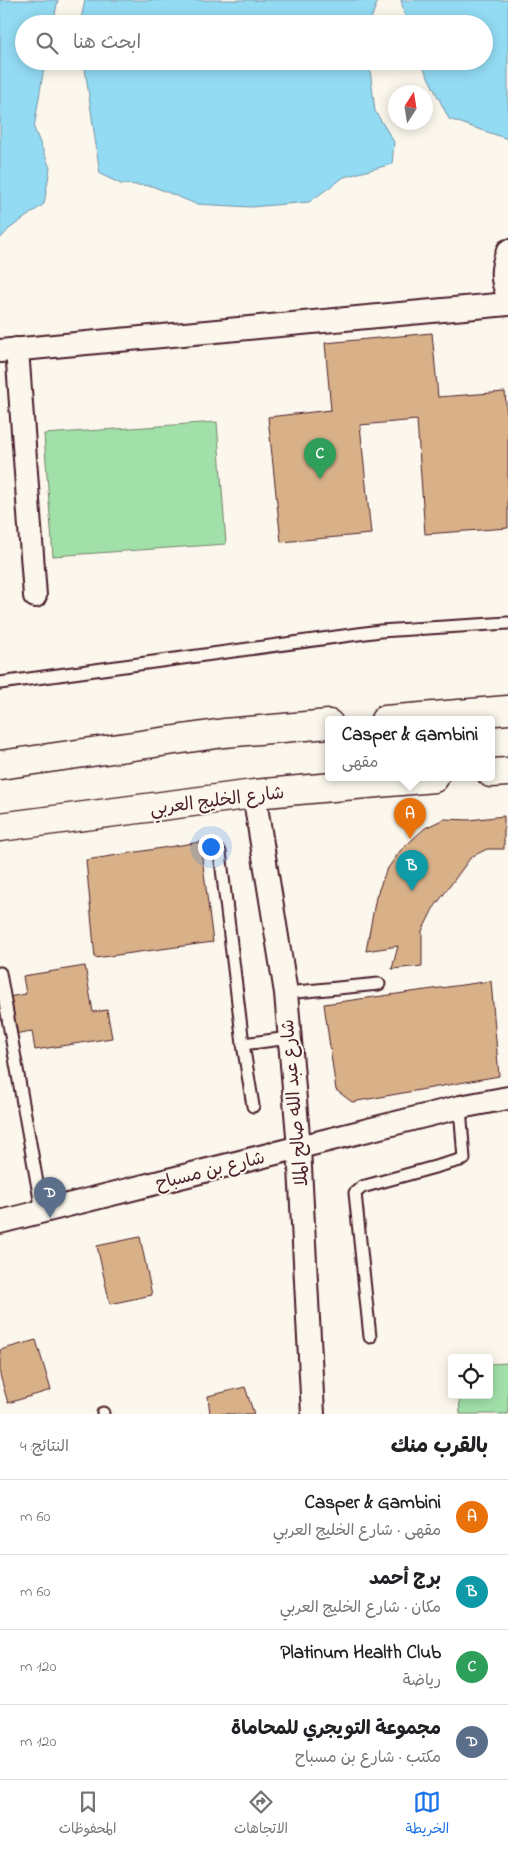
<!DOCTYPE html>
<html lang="ar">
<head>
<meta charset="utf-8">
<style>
	body { margin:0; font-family:"Indie Flower","Playpen Sans Arabic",sans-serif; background:#f6f6f6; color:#202124; direction:rtl }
	.controls { position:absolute; right:15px; bottom:15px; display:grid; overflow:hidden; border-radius:5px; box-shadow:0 2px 12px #0003 }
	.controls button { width:45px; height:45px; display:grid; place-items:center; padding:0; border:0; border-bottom:1px solid #e0e0e0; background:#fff; color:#202124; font:25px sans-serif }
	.compass { position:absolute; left:388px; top:85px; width:45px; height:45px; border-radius:50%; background:#fff; box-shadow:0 2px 12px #0003; rotate:12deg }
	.you { position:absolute; left:210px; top:846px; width:18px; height:18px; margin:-12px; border:4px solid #fff; border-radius:50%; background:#1a73e8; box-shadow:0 0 0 8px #1a73e833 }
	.badge { display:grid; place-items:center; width:32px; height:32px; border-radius:50%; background:#1a73e8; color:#fff; font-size:16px; font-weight:700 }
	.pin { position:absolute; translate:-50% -41px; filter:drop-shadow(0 1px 2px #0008) }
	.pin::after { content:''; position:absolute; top:26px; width:18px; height:15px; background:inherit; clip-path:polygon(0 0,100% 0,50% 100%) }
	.popup { position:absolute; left:325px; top:716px; width:170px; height:65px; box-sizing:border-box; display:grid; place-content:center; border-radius:5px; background:#fff; filter:drop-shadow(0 1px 4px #0005); font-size:16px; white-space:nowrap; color:#757577 }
	.popup b { font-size:19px; color:#202124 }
	.popup::after { content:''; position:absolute; left:50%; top:100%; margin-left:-10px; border:10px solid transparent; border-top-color:#fff }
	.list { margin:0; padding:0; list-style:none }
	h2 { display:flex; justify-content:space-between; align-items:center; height:65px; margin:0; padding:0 20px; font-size:21px }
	h2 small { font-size:16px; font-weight:400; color:#757577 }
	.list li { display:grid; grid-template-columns:32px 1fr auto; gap:15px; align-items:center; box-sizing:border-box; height:75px; padding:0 20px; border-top:1px solid #e0e0e0 }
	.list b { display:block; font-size:19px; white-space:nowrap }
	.list p { margin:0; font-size:16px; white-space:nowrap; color:#757577 }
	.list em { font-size:16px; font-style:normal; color:#757577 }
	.icon { flex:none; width:28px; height:28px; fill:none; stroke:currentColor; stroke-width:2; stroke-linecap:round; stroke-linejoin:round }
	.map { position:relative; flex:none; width:508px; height:1414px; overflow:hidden; direction:ltr }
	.search { position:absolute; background:#fff; box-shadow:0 2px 12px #0003; left:15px; right:15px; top:15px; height:55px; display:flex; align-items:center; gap:12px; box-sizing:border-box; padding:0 18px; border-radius:28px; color:#757577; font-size:19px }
	.sheet { height:365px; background:#fff }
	nav { display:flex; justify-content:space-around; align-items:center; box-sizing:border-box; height:70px; border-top:1px solid #e0e0e0; background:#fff; font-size:14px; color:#757577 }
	nav a { display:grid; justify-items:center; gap:2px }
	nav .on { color:#1a73e8 }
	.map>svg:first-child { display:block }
	.green { fill:#a1e1a9; stroke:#76806a }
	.water { fill:#92dbf3; stroke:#7590a3 }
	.building { fill:#d8b189; stroke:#4a1f2b }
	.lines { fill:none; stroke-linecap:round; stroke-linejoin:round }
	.lane-casing { stroke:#4a1f2b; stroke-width:15 }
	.street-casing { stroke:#4a1f2b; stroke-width:26 }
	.primary-casing { stroke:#4a1f2b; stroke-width:31 }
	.lane { stroke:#fbf7ec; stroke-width:11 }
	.street { stroke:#fbf7ec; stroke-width:22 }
	.primary { stroke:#fbf7ec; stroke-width:28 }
	.labels { text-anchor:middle; stroke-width:4; stroke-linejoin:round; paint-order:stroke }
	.street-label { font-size:18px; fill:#4a1f2b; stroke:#fbf7ec }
</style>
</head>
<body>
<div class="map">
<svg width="508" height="1414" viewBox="0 0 508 1414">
	<rect width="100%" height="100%" fill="#fbf7ec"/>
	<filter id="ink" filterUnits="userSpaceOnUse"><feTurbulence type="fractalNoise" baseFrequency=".02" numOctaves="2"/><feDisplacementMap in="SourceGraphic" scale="10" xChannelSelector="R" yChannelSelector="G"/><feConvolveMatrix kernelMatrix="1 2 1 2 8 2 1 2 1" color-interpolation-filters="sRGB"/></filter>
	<g filter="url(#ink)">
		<g class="green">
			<polygon points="217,422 226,544 53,556 44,434"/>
			<polygon points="508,1363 508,1414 460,1414 459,1395 489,1395 489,1364"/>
		</g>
		<g class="water">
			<polygon points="0,0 58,0 53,24 24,24 24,61 45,61 34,128 50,168 44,204 9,229 0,239"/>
			<polygon points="85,0 378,0 369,24 80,24"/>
			<polygon points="401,0 508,0 508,139 449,119 420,61 484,61 484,24 407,24"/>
			<polygon points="84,61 369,61 375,111 394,142 392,164 344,177 309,202 251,207 196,204 152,186 121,184 100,174"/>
		</g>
		<g class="building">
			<polygon points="432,333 438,397 505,392 508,430 508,528 425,534 417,420 360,425 371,534 281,542 268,417 331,410 325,343"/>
			<polygon points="504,816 504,849 487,849 471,857 433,909 422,931 422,966 392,969 398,946 366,951 376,897 386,871 400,851 425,828 444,819 469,820"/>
			<polygon points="200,842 213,942 95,958 86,860"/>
			<polygon points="85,966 93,1012 107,1010 112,1038 35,1050 32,1031 14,1034 8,997 26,994 23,976"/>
			<polygon points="491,981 499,1076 352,1102 336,1090 324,1004"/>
			<polygon points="140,1237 152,1295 110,1304 97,1246"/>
			<polygon points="36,1340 51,1390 8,1403 0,1375 0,1350"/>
			<polygon points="245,1387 254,1414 210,1414 208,1396"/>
		</g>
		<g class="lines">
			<defs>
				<g id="lane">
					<polyline points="0,683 380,631 508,623"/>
					<polyline points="220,852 243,1044 253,1106"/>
					<polyline points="0,973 42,1211"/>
					<polyline points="286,993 379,984"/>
					<polyline points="243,1044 289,1038"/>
					<polyline points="370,1337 355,1193 362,1187 464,1159 460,1107"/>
					<polyline points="103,1413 103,1414"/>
				</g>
				<g id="street">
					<path d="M508,251C502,266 500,279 508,294"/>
					<polyline points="17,349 35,596"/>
					<polyline points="0,351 508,304"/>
					<polyline points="254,794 286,993 299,1148 313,1414"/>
					<polyline points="0,1222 460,1107 508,1098"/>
				</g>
				<g id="primary">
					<polyline points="385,720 508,710"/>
					<polyline points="0,765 224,733 329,724"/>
					<polyline points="491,773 508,772"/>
					<polyline points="0,827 254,794 434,778"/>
				</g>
			</defs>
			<use href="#lane" class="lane-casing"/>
			<use href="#street" class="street-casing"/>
			<use href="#primary" class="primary-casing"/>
			<use href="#lane" class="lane"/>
			<use href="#street" class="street"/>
			<use href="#primary" class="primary"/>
		</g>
	</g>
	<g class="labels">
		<g class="street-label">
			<text transform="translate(217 800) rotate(-7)" y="6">شارع الخليج العربي</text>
			<text transform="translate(294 1103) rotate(-95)" y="6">شارع عبد الله صالح الملا</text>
			<text transform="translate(210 1170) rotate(-14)" y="6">شارع بن مسباح</text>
		</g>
	</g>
</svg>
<div class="controls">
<button><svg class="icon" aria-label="locate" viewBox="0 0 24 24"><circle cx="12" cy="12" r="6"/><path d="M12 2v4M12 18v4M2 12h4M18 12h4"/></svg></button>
</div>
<svg class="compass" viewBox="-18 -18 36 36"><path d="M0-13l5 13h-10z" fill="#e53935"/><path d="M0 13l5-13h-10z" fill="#757577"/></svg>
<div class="you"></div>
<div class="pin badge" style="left:410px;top:839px;background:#e8710a">A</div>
<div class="popup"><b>Casper &amp; Gambini</b>مقهى</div>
<div class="pin badge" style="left:412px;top:891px;background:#0f9aa8">B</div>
<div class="pin badge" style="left:320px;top:479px;background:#2e9e5b">C</div>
<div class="pin badge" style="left:50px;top:1218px;background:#5c6f8a">D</div>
<div class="search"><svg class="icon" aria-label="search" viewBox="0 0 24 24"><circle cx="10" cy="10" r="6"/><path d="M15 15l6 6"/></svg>ابحث هنا</div>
</div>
<section class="sheet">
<h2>بالقرب منك<small>النتائج: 4</small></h2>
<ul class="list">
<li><span class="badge" style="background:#e8710a">A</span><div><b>Casper &amp; Gambini</b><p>مقهى · شارع الخليج العربي</p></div><em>60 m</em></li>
<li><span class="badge" style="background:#0f9aa8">B</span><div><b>برج أحمد</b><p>مكان · شارع الخليج العربي</p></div><em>60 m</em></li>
<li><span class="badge" style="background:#2e9e5b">C</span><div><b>Platinum Health Club</b><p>رياضة</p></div><em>120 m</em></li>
<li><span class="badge" style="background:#5c6f8a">D</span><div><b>مجموعة التويجري للمحاماة</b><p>مكتب · شارع بن مسباح</p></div><em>120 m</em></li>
</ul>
</section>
<nav>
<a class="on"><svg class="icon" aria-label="map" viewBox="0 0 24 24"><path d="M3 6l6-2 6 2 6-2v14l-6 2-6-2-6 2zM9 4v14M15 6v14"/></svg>الخريطة</a>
<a><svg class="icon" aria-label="directions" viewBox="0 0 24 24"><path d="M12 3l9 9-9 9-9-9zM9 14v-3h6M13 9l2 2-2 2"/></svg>الاتجاهات</a>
<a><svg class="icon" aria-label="saved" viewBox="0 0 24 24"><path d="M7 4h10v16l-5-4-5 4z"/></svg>المحفوظات</a>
</nav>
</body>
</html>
